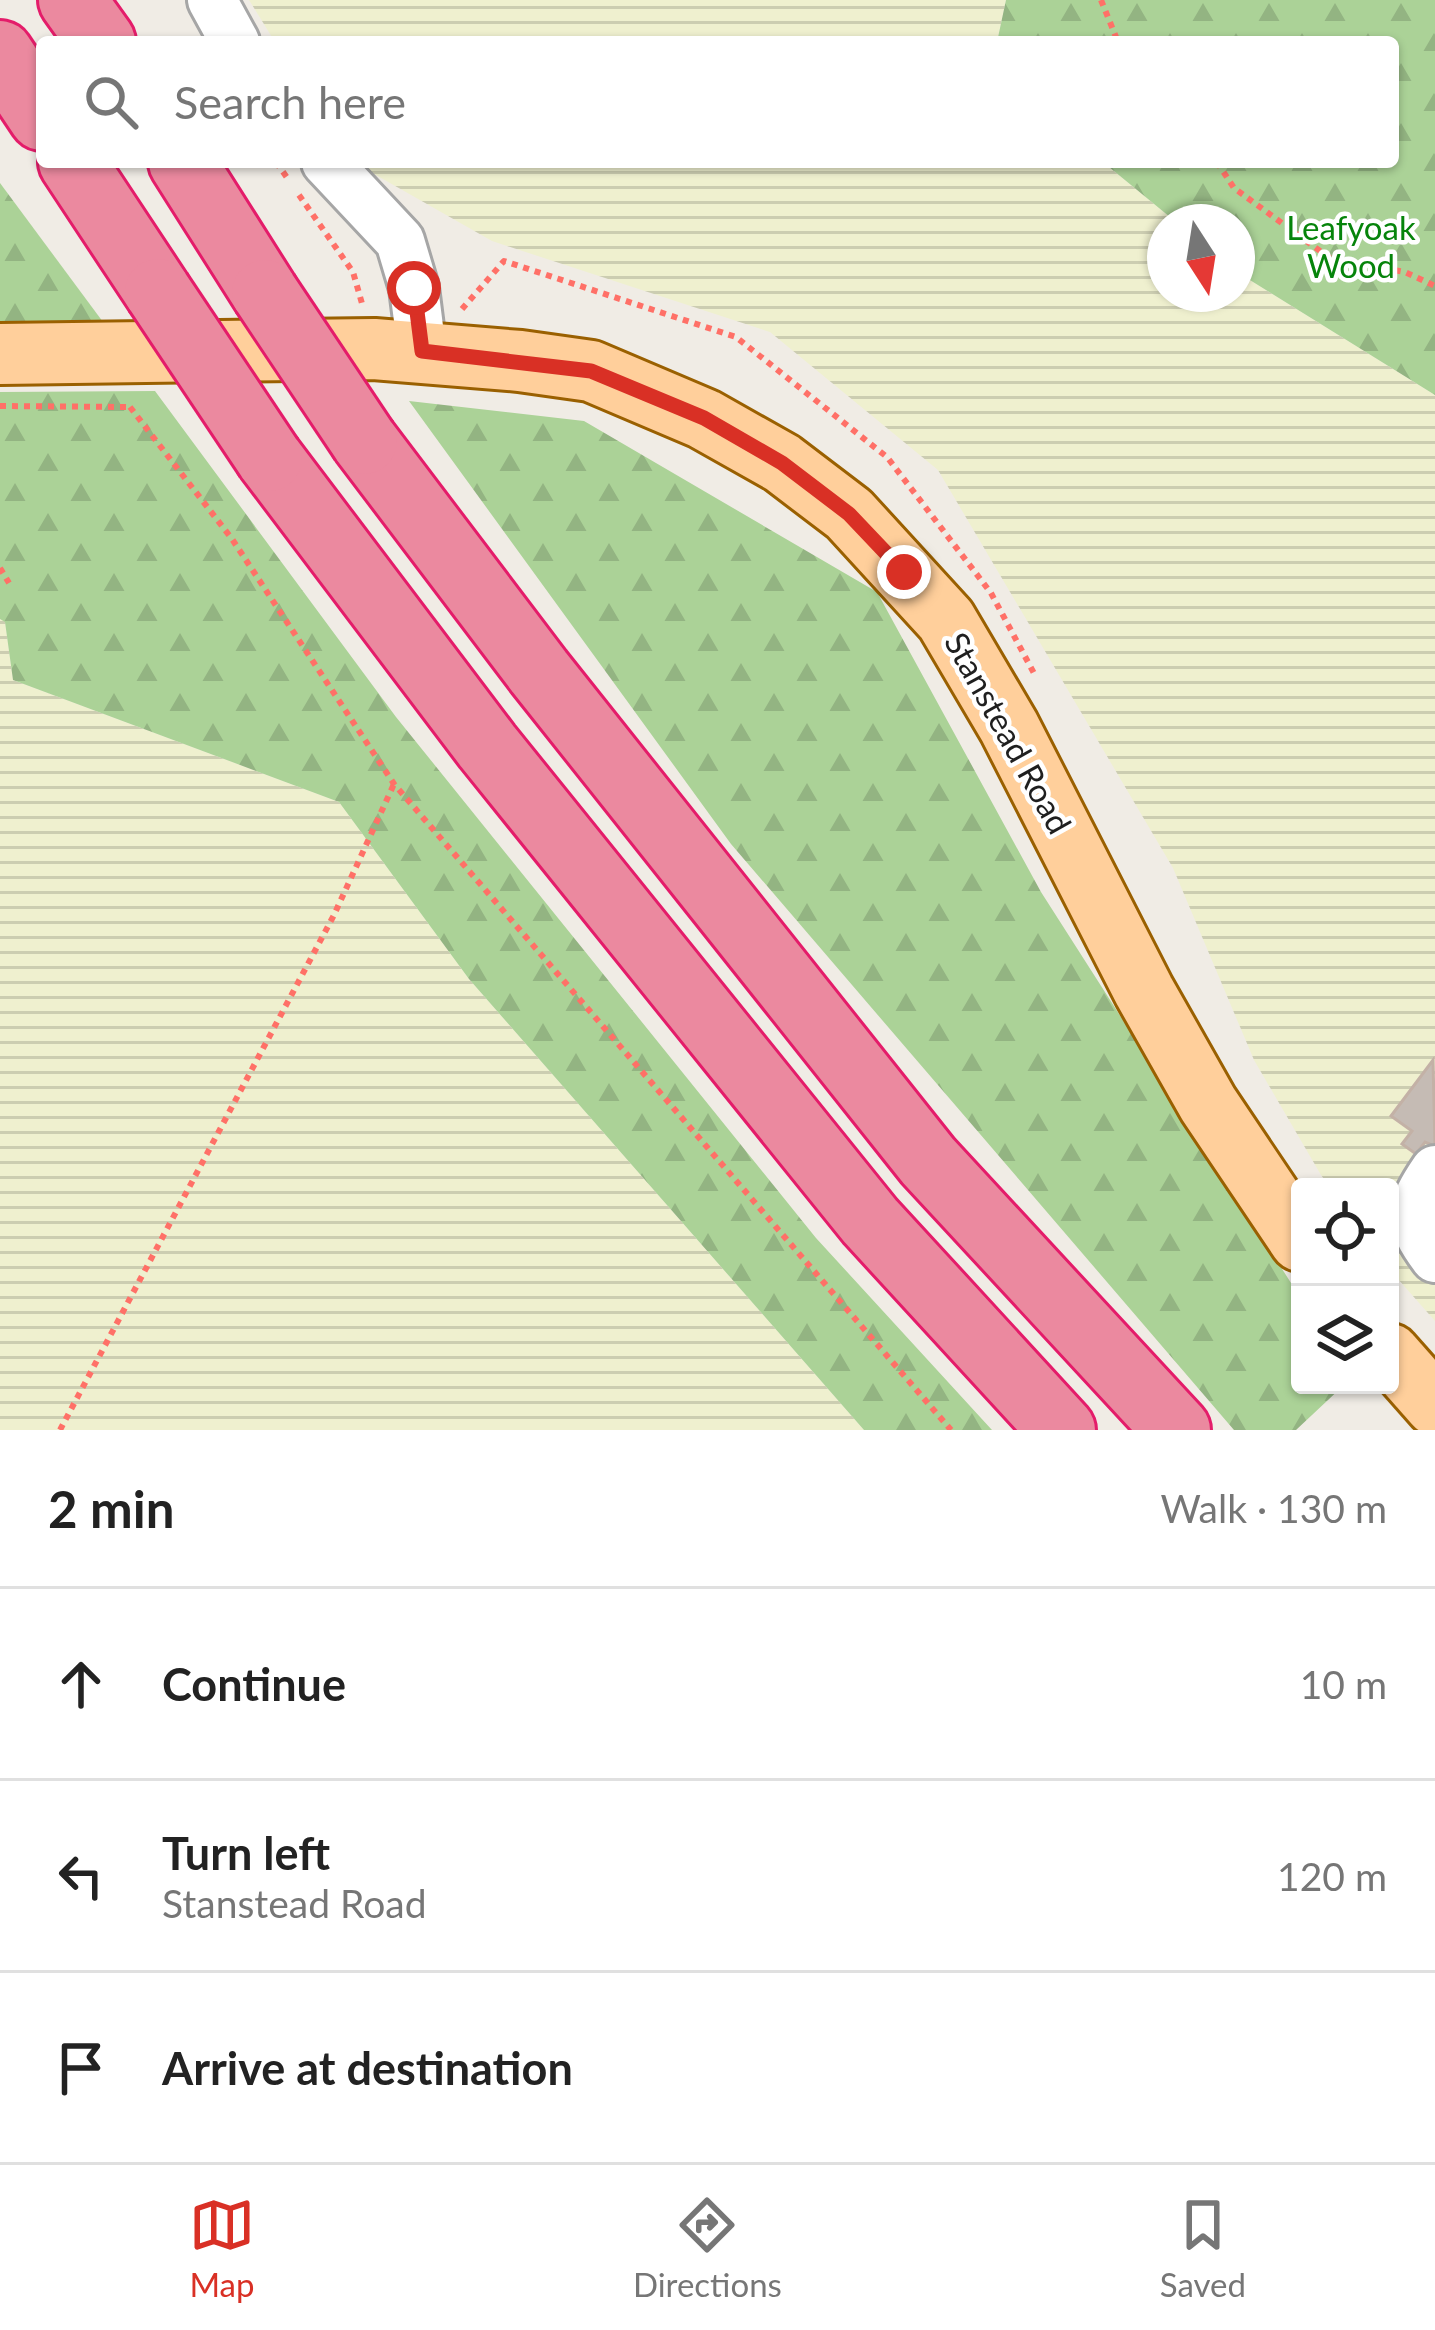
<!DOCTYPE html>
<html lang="en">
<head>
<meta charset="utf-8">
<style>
	body { margin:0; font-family:Lato,sans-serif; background:#f6f6f6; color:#222 }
	.controls { position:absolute; right:36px; bottom:36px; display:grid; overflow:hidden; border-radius:12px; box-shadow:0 3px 9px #0004 }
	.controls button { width:108px; height:108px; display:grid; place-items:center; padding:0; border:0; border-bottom:3px solid #e0e0e0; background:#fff; color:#222; font:60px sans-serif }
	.compass { position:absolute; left:1147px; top:204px; width:108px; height:108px; border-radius:50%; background:#fff; box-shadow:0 3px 9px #0004; rotate:168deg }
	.stop { position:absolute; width:36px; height:36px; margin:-27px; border:9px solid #d93025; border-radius:50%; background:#fff }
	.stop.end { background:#d93025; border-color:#fff; box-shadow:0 3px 12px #0008 }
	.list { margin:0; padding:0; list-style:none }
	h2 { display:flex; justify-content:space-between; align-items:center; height:156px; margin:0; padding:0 48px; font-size:51px }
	h2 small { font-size:39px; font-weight:400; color:#767676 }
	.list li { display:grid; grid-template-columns:78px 1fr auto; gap:36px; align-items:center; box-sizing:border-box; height:192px; padding:0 48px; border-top:3px solid #e0e0e0 }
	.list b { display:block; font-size:45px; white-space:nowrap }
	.list p { margin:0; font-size:39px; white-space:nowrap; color:#767676 }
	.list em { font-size:39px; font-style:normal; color:#767676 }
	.icon { flex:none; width:66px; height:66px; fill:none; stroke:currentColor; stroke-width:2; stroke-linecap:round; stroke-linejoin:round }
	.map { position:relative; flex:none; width:1435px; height:1430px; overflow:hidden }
	.search { position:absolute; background:#fff; box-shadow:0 3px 9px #0004; left:36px; right:36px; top:36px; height:132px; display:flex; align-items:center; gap:30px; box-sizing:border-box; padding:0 42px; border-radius:12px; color:#767676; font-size:45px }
	.sheet { height:732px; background:#fff }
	nav { display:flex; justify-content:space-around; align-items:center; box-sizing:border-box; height:168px; border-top:3px solid #e0e0e0; background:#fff; font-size:33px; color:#767676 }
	nav a { display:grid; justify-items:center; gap:6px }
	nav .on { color:#d93025 }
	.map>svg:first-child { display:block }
	.farmland { fill:url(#farmland-rules) }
	.forest { fill:url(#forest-firs) }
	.building { fill:#c5bbb4; stroke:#c3b1a6; stroke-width:3 }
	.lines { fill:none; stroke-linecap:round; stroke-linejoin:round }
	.minor-casing { stroke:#a6a6a6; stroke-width:54 }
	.major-casing { stroke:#9a6000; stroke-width:66 }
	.highway-casing { stroke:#e41c6a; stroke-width:72 }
	.path { stroke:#ff7067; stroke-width:6; stroke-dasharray:6 6; stroke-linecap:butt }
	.minor { stroke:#fff; stroke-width:48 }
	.major { stroke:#ffcf9b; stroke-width:60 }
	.highway { stroke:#eb899f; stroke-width:66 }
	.highway-bridge-casing { stroke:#e41c6a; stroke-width:72; stroke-linecap:butt }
	.highway-bridge { stroke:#eb899f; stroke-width:66 }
	.route { stroke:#d93025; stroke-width:15 }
	.labels { text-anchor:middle; stroke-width:9; stroke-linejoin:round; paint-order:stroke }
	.park-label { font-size:33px; fill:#06840b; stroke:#fff }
	.street-label { font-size:33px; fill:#1f1f1f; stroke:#fff }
</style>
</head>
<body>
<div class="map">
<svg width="1435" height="1430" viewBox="0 0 1435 1430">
	<defs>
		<pattern id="farmland-rules" width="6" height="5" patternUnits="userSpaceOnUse" patternTransform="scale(3)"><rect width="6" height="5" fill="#eff0cf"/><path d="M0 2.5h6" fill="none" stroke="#cccdb1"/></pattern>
		<pattern id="forest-firs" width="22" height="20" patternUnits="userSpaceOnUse" patternTransform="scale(3)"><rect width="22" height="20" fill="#abd297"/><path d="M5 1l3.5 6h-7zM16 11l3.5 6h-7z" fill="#93b482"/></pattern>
	</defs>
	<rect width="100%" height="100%" fill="#f0ece5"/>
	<g class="farmland">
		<polygon points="249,0 1006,0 997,42 275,42"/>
		<polygon points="353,162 1103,162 1176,222 1165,222 1165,294 1237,294 1237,272 1435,395 1435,1321 1390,1270 1390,1187 1330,1187 1321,1175 1254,1060 1173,868 938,470 770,332 492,241"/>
		<polygon points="0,619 5,621 13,680 339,802 469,979 864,1430 0,1430"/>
	</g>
	<g class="forest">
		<polygon points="1006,0 1435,0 1435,395 1237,272 1237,222 1176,222 1103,162 1393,162 1393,42 997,42"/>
		<polygon points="0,183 103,322 0,322"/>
		<polygon points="155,391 396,717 816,1238 992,1430 864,1430 469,979 339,802 13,680 5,622 0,619 0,392"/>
		<polygon points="409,401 584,421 877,592 1041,892 1300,1297 1300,1385 1344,1385 1296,1430 1234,1430 731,844"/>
	</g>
	<polygon class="building" points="1433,1060 1435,1146 1425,1142 1416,1154 1402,1144 1412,1131 1391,1116"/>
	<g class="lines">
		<defs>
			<g id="minor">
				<polyline points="212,0 235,42"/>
				<polyline points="326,162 400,241 414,288 422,351"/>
				<path d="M1435,1170C1409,1208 1407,1221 1435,1258"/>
			</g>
			<g id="major">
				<polyline points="0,354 374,349 520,361 591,371 704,419 782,463 849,514 946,620 1009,727 1144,991 1208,1104 1300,1241"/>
				<polyline points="1390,1354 1435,1405"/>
			</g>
			<g id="highway">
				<polyline points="72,0 102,42"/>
				<polyline points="0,54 42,117"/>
				<polyline points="72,162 158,292"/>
				<polyline points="182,162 265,293"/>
				<polyline points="364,441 539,672 928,1161 1177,1430"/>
				<polyline points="269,458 487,746 870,1221 1062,1430"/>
			</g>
		</defs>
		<use href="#minor" class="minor-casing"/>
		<use href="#major" class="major-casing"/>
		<use href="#highway" class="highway-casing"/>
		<g class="path">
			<polyline points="1101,0 1118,42"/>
			<polyline points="276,162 288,179"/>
			<polyline points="1217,162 1234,188 1331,259 1405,272 1435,286"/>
			<polyline points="299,195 353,272 363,307"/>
			<polyline points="462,309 504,261 736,337 887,457 991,593 1036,677"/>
			<polyline points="0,406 130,407"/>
			<polyline points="130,407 232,539 394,784 951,1430"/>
			<polyline points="0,568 9,583"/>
			<polyline points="60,1430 334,915 394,784"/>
		</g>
		<use href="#minor" class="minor"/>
		<use href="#major" class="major"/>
		<use href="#highway" class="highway"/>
		<defs>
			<g id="highway-bridge">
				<polyline points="158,292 269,458"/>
				<polyline points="265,293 364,441"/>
			</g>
		</defs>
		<use href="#highway-bridge" class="highway-bridge-casing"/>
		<use href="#highway-bridge" class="highway-bridge"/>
	</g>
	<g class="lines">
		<polyline class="route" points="414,288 422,351 591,371 704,418 782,463 849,514 904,572"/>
	</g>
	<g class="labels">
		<g class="park-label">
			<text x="1351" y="240">Leafyoak<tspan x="1351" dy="38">Wood</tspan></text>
		</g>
		<g class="street-label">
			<text transform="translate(1008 733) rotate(61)" y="12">Stanstead Road</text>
		</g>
	</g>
</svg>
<div class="controls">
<button><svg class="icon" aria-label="locate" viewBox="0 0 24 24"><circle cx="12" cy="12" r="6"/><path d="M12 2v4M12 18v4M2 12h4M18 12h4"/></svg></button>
<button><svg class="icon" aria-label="layers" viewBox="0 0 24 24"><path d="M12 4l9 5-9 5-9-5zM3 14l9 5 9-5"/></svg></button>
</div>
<svg class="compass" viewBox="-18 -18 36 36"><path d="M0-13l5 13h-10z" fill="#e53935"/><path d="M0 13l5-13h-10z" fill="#767676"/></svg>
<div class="stop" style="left:414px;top:288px"></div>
<div class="stop end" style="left:904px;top:572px"></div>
<div class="search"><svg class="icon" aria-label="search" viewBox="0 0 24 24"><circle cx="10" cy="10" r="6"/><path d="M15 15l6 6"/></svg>Search here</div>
</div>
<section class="sheet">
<h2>2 min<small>Walk · 130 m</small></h2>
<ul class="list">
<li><svg class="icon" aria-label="ahead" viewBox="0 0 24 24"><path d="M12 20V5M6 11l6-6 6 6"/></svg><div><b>Continue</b></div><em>10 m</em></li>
<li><svg class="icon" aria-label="left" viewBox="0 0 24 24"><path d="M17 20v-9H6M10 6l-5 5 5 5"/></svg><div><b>Turn left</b><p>Stanstead Road</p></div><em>120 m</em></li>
<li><svg class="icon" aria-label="arrive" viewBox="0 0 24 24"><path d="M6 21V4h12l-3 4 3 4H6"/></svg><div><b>Arrive at destination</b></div></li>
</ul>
</section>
<nav>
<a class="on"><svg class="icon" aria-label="map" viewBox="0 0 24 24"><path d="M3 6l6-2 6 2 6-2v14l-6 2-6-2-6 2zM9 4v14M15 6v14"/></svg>Map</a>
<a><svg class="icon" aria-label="directions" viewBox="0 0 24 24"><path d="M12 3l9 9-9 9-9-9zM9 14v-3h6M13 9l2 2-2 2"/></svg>Directions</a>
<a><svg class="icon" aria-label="saved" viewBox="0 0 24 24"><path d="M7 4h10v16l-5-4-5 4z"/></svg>Saved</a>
</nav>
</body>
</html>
